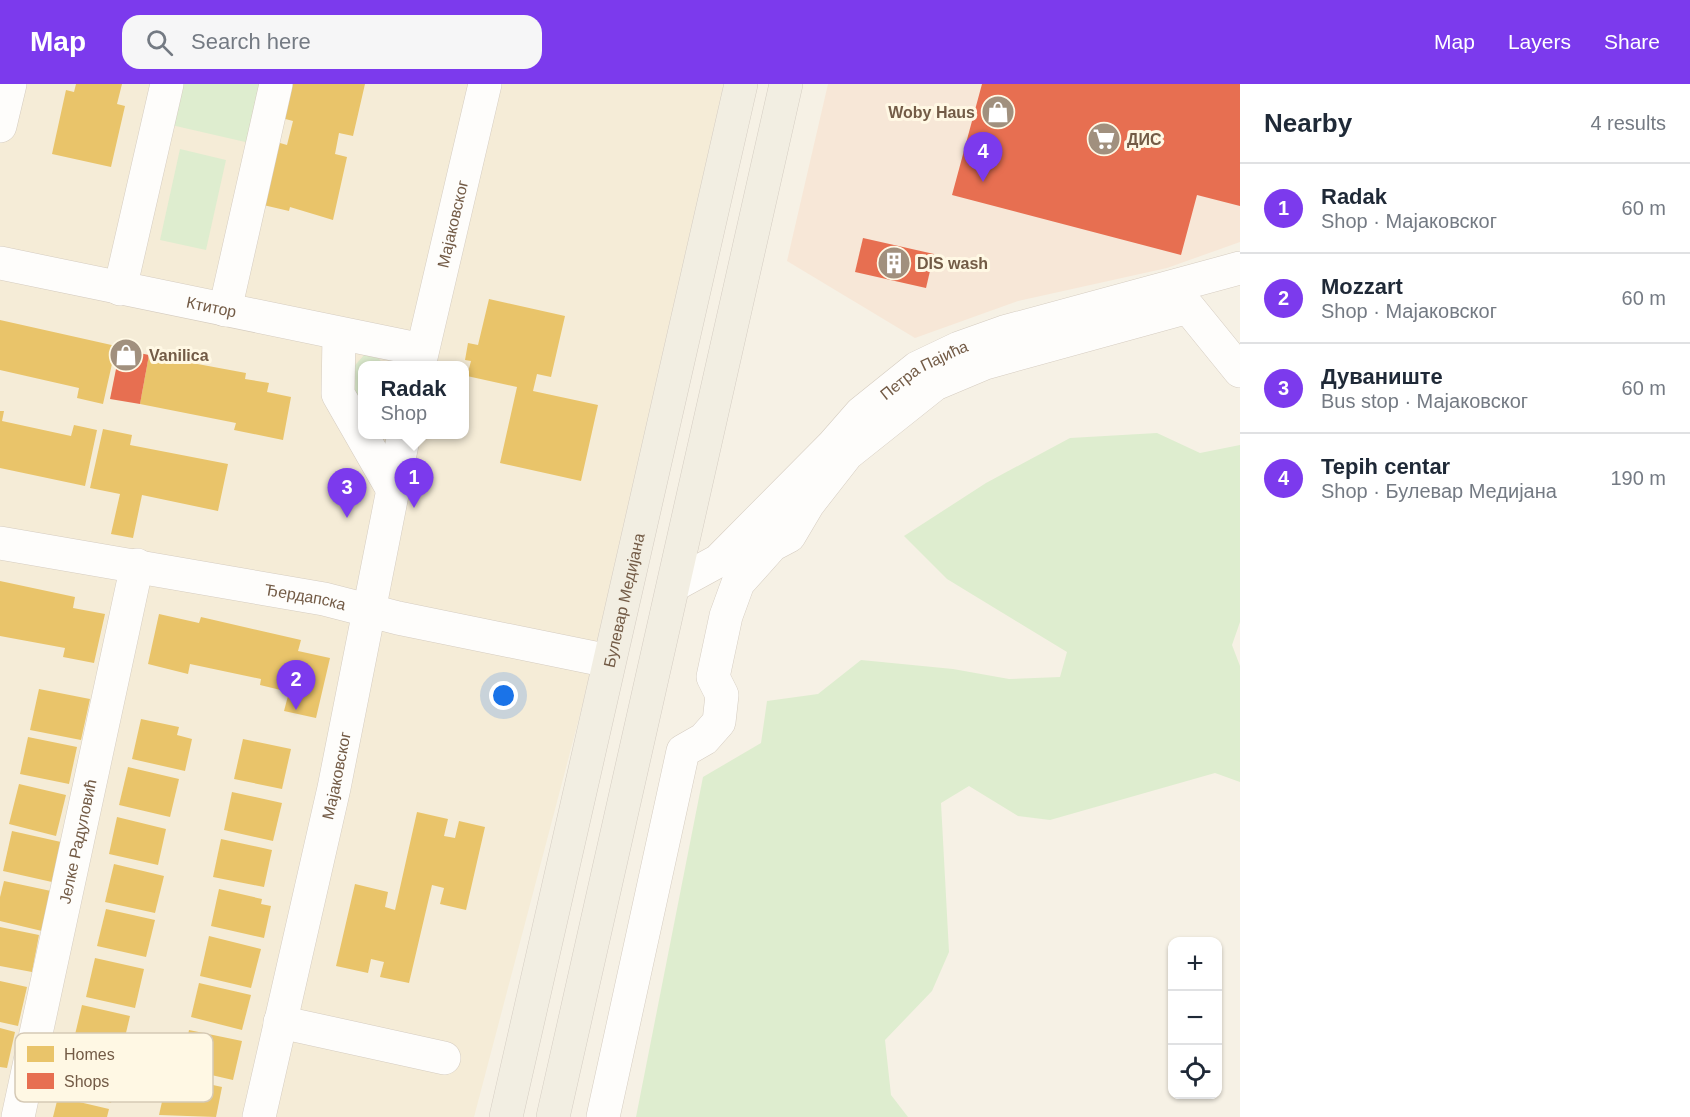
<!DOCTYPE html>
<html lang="en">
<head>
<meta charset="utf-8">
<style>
	body { margin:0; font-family:Arial,sans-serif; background:#f6f6f7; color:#1f2937 }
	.controls { position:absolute; right:18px; bottom:18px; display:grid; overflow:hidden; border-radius:12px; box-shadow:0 2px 4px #0004 }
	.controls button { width:54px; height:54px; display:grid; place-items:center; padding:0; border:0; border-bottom:2px solid #e0e1e3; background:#fff; color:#1f2937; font:30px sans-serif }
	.you { position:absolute; left:504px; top:612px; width:21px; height:21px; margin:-15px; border:4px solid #fff; border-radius:50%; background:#1a73e8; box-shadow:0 0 0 9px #1a73e833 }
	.badge { display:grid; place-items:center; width:39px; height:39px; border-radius:50%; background:#7c3aed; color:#fff; font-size:20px; font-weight:700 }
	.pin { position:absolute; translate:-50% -50px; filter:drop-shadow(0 2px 3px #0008) }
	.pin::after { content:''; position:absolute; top:32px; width:21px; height:18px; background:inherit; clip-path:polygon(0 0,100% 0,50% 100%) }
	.popup { position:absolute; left:358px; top:277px; width:111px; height:78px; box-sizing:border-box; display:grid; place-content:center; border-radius:12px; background:#fff; filter:drop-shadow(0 2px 4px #0005); font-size:20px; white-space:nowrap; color:#747a83 }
	.popup b { font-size:22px; color:#1f2937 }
	.popup::after { content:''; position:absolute; left:50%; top:100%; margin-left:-12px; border:12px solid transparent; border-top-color:#fff }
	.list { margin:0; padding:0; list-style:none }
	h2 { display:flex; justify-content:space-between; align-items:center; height:78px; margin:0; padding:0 24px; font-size:26px }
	h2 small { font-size:20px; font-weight:400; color:#747a83 }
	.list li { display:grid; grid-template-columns:39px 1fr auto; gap:18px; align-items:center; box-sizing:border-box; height:90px; padding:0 24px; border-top:2px solid #e0e1e3 }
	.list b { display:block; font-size:22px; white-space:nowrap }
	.list p { margin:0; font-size:20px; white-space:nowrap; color:#747a83 }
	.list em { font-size:20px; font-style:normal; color:#747a83 }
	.icon { flex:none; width:33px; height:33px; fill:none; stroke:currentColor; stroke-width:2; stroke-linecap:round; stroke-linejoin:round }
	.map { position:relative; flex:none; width:1240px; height:1033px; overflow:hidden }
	header { display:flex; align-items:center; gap:36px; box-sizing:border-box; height:84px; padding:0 30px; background:#7c3aed; color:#fff }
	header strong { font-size:28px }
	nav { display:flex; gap:33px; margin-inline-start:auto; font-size:21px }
	.search { width:420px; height:54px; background:#f6f6f7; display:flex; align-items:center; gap:15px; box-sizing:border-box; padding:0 21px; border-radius:18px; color:#747a83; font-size:22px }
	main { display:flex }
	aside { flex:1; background:#fff }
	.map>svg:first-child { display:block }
	.residential { fill:#f5ecd7; fill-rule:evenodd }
	.commercial { fill:#f7e7d7 }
	.green { fill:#deedcf }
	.homes { fill:#e9c46a }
	.shops { fill:#e76f51 }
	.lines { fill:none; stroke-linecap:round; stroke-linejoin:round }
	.minor-casing { stroke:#d5ccc0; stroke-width:34 }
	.major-casing { stroke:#d5cdc3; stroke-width:34 }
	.minor { stroke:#fefdfb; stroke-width:33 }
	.major { stroke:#f2eee2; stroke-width:33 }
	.labels { text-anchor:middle; stroke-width:6; stroke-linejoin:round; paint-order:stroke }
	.poi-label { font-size:16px; font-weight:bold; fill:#735b46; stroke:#fff8e4; text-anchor:start }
	.street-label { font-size:16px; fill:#735b46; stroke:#fff8e4 }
	.key { fill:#fff8e4; stroke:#d5c9b5; stroke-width:1.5 }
	.key-label { font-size:16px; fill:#735b46 }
</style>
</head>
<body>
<header>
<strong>Map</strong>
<div class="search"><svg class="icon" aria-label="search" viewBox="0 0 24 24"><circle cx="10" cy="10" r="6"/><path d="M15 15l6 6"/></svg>Search here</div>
<nav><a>Map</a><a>Layers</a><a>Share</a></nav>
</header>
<main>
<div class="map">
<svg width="1240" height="1033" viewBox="0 0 1240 1033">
	<rect width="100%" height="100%" fill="#f6f1e5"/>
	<path class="residential" d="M0,0H731L652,357L474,1033H0ZM363,282H465V350H363Z"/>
	<polygon class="commercial" points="828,0 1240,0 1240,158 1167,184 1018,217 915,254 787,177"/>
	<g class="green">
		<polygon points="177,0 267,0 254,60 167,40"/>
		<polygon points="180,65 226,76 206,166 160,156"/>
		<polygon points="365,270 375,270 384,281 363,282 363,329 349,288"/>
		<polygon points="1157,349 1200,369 1240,361 1240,538 1232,561 1240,582 1240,698 1215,689 1050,736 1018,732 969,702 941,719 949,868 932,907 885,956 891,1011 908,1033 636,1033 703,693 761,659 767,617 818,610 861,576 953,585 1009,595 1060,593 1067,568 947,495 904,452 986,399 1070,354"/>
	</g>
	<g class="homes">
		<polygon points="76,0 122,0 117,20 125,22 111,83 52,70 66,6 74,8"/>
		<polygon points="286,0 365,0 353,52 339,49 335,70 347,73 333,136 290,123 289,127 259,120 273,57 287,61 293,37 278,33"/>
		<polygon points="489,215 565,232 551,293 537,290 533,307 598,321 581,397 500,379 517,303 467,292 471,277 465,276 468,259 478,261"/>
		<polygon points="0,236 116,262 103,320 77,314 79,304 0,286"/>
		<polygon points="149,271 246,289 245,295 269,299 267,308 291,313 283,356 234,346 236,339 140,320"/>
		<polygon points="0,327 4,327 2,337 71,352 74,341 97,346 85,402 0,384"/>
		<polygon points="103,345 132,351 130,361 228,380 218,427 142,411 133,454 111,450 120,410 90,404"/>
		<polygon points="0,497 75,513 73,524 105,530 94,579 63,573 65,564 0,552"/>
		<polygon points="159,530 199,539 201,533 301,556 298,567 330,574 316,634 284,627 289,608 260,601 261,595 190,580 188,590 148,580"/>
		<polygon points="39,605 90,615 81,656 30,646"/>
		<polygon points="141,635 179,643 177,651 192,655 185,687 132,675"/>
		<polygon points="28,653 77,663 69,700 20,690"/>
		<polygon points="243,655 291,665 282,705 234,695"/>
		<polygon points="128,683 179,695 170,733 119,721"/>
		<polygon points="19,700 66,711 56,752 9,740"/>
		<polygon points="232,708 282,719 273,757 224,746"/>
		<polygon points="417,728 448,735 444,752 455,754 459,737 485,743 466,826 440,820 444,804 432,801 409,899 380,893 384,878 371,875 368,889 336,882 355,800 388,808 385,823 395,826"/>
		<polygon points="117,733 166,745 158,781 109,770"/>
		<polygon points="12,747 61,758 52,798 3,787"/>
		<polygon points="221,755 272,766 264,803 213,793"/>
		<polygon points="114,780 164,792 155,829 105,818"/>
		<polygon points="4,797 51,807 42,847 0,837 0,813"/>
		<polygon points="219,805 262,815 261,820 271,822 264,854 211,842"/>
		<polygon points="106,825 155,836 146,873 97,862"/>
		<polygon points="0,843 39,851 32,888 0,882"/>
		<polygon points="209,852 261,865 251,904 200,892"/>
		<polygon points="95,874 144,885 135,924 86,913"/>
		<polygon points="0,897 27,903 18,942 0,938"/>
		<polygon points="199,899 251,911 242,946 191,933"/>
		<polygon points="82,921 130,932 121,970 73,959"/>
		<polygon points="0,944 15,948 7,984 0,983"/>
		<polygon points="189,946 242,957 233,996 181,984"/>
		<polygon points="70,970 120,981 111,1019 61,1008"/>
		<polygon points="168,991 222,1003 216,1033 159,1031"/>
		<polygon points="58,1013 109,1025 107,1033 53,1033"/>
	</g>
	<g class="shops">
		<polygon points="982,0 1240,0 1240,122 1197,111 1181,171 952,111"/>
		<polygon points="863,154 934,170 926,204 855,188"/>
		<polygon points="120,265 149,271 140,320 110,315"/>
	</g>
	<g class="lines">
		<defs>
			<g id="minor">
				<polyline points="0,42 10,0"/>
				<path id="s1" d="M0,179L422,266"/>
				<polyline points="120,205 167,0"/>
				<polyline points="225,226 276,0"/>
				<polyline points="339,251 338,310 393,406"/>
				<path id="s2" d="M419,282L485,0"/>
				<path id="s3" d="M0,459L324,515L398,534L609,577"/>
				<path id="s4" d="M674,501L718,477L833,361L861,329L917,284L959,264L1004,248L1240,184"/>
				<polyline points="280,938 444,974"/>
				<path id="s5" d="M18,1033L137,481"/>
				<path id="s6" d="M259,1033L334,704L404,350"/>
				<polyline points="603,1033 683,667 704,655 719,638 722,611 713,593 726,532 738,499 772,461 789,452 808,420 847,370 935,300 985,279 1188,223 1240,287"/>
			</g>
			<g id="major">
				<path id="s7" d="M506,1033L741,0"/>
				<polyline points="553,1033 786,0"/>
			</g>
		</defs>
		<use href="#minor" class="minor-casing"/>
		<use href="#major" class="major-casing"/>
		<use href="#minor" class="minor"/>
		<use href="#major" class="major"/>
	</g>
	<defs>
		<symbol id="shop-disc" viewBox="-11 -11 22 22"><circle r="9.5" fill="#a1907e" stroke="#fff8e4"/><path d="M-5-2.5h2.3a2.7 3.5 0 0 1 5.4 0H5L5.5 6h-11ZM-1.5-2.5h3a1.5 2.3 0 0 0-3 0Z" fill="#fff"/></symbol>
		<symbol id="supermarket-disc" viewBox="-11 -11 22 22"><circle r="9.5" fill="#a1907e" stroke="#fff8e4"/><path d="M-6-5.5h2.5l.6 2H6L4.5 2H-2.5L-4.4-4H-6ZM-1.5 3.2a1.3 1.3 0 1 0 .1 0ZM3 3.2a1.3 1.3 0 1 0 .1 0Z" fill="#fff"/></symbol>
		<symbol id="building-disc" viewBox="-11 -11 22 22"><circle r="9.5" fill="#a1907e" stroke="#fff8e4"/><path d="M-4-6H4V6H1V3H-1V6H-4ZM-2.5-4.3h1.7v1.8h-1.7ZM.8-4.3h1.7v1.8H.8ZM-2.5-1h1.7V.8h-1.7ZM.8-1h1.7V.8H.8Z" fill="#fff"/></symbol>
	</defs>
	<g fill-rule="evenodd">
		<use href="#shop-disc" x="979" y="9" width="38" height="38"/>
		<use href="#supermarket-disc" x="1085" y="36" width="38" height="38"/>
		<use href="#building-disc" x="875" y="160" width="38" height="38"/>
		<use href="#shop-disc" x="107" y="252" width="38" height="38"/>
	</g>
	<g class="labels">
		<g class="poi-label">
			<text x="975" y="34" text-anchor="end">Woby Haus</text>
			<text x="1127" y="61">ДИС</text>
			<text x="917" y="185">DIS wash</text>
			<text x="149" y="277">Vanilica</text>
		</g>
		<g class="street-label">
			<text dy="6" stroke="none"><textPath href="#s2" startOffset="146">Мајаковског</textPath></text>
			<text dy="6" stroke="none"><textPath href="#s1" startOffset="216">Ктитор</textPath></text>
			<text dy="6" stroke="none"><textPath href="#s4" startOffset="333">Петра Пајића</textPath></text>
			<text dy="6" stroke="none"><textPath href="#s3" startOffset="310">Ђердапска</textPath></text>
			<text dy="6" stroke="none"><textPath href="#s7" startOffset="530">Булевар Медијана</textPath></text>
			<text dy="6" stroke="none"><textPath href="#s6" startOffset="350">Мајаковског</textPath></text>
			<text dy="6" stroke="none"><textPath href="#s5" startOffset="282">Јелке Радуловић</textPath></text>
		</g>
	</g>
	<rect x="15" y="949" width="198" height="69" rx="9" class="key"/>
	<rect x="27" y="962" width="27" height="16" fill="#e9c46a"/>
	<rect x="27" y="989" width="27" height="16" fill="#e76f51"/>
	<g class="key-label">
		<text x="64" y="976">Homes</text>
		<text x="64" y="1003">Shops</text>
	</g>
</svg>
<div class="controls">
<button>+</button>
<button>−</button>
<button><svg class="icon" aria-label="locate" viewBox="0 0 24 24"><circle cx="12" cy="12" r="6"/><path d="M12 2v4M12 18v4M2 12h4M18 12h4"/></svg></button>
</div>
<div class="you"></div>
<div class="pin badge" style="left:414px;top:424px">1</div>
<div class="popup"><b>Radak</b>Shop</div>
<div class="pin badge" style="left:296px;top:626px">2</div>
<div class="pin badge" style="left:347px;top:434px">3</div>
<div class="pin badge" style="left:983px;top:98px">4</div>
</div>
<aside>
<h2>Nearby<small>4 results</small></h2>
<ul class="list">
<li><span class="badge">1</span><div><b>Radak</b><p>Shop · Мајаковског</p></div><em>60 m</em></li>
<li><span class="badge">2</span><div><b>Mozzart</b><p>Shop · Мајаковског</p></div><em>60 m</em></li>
<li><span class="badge">3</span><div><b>Дуваниште</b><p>Bus stop · Мајаковског</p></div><em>60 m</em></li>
<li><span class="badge">4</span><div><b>Tepih centar</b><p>Shop · Булевар Медијана</p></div><em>190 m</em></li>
</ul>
</aside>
</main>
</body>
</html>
